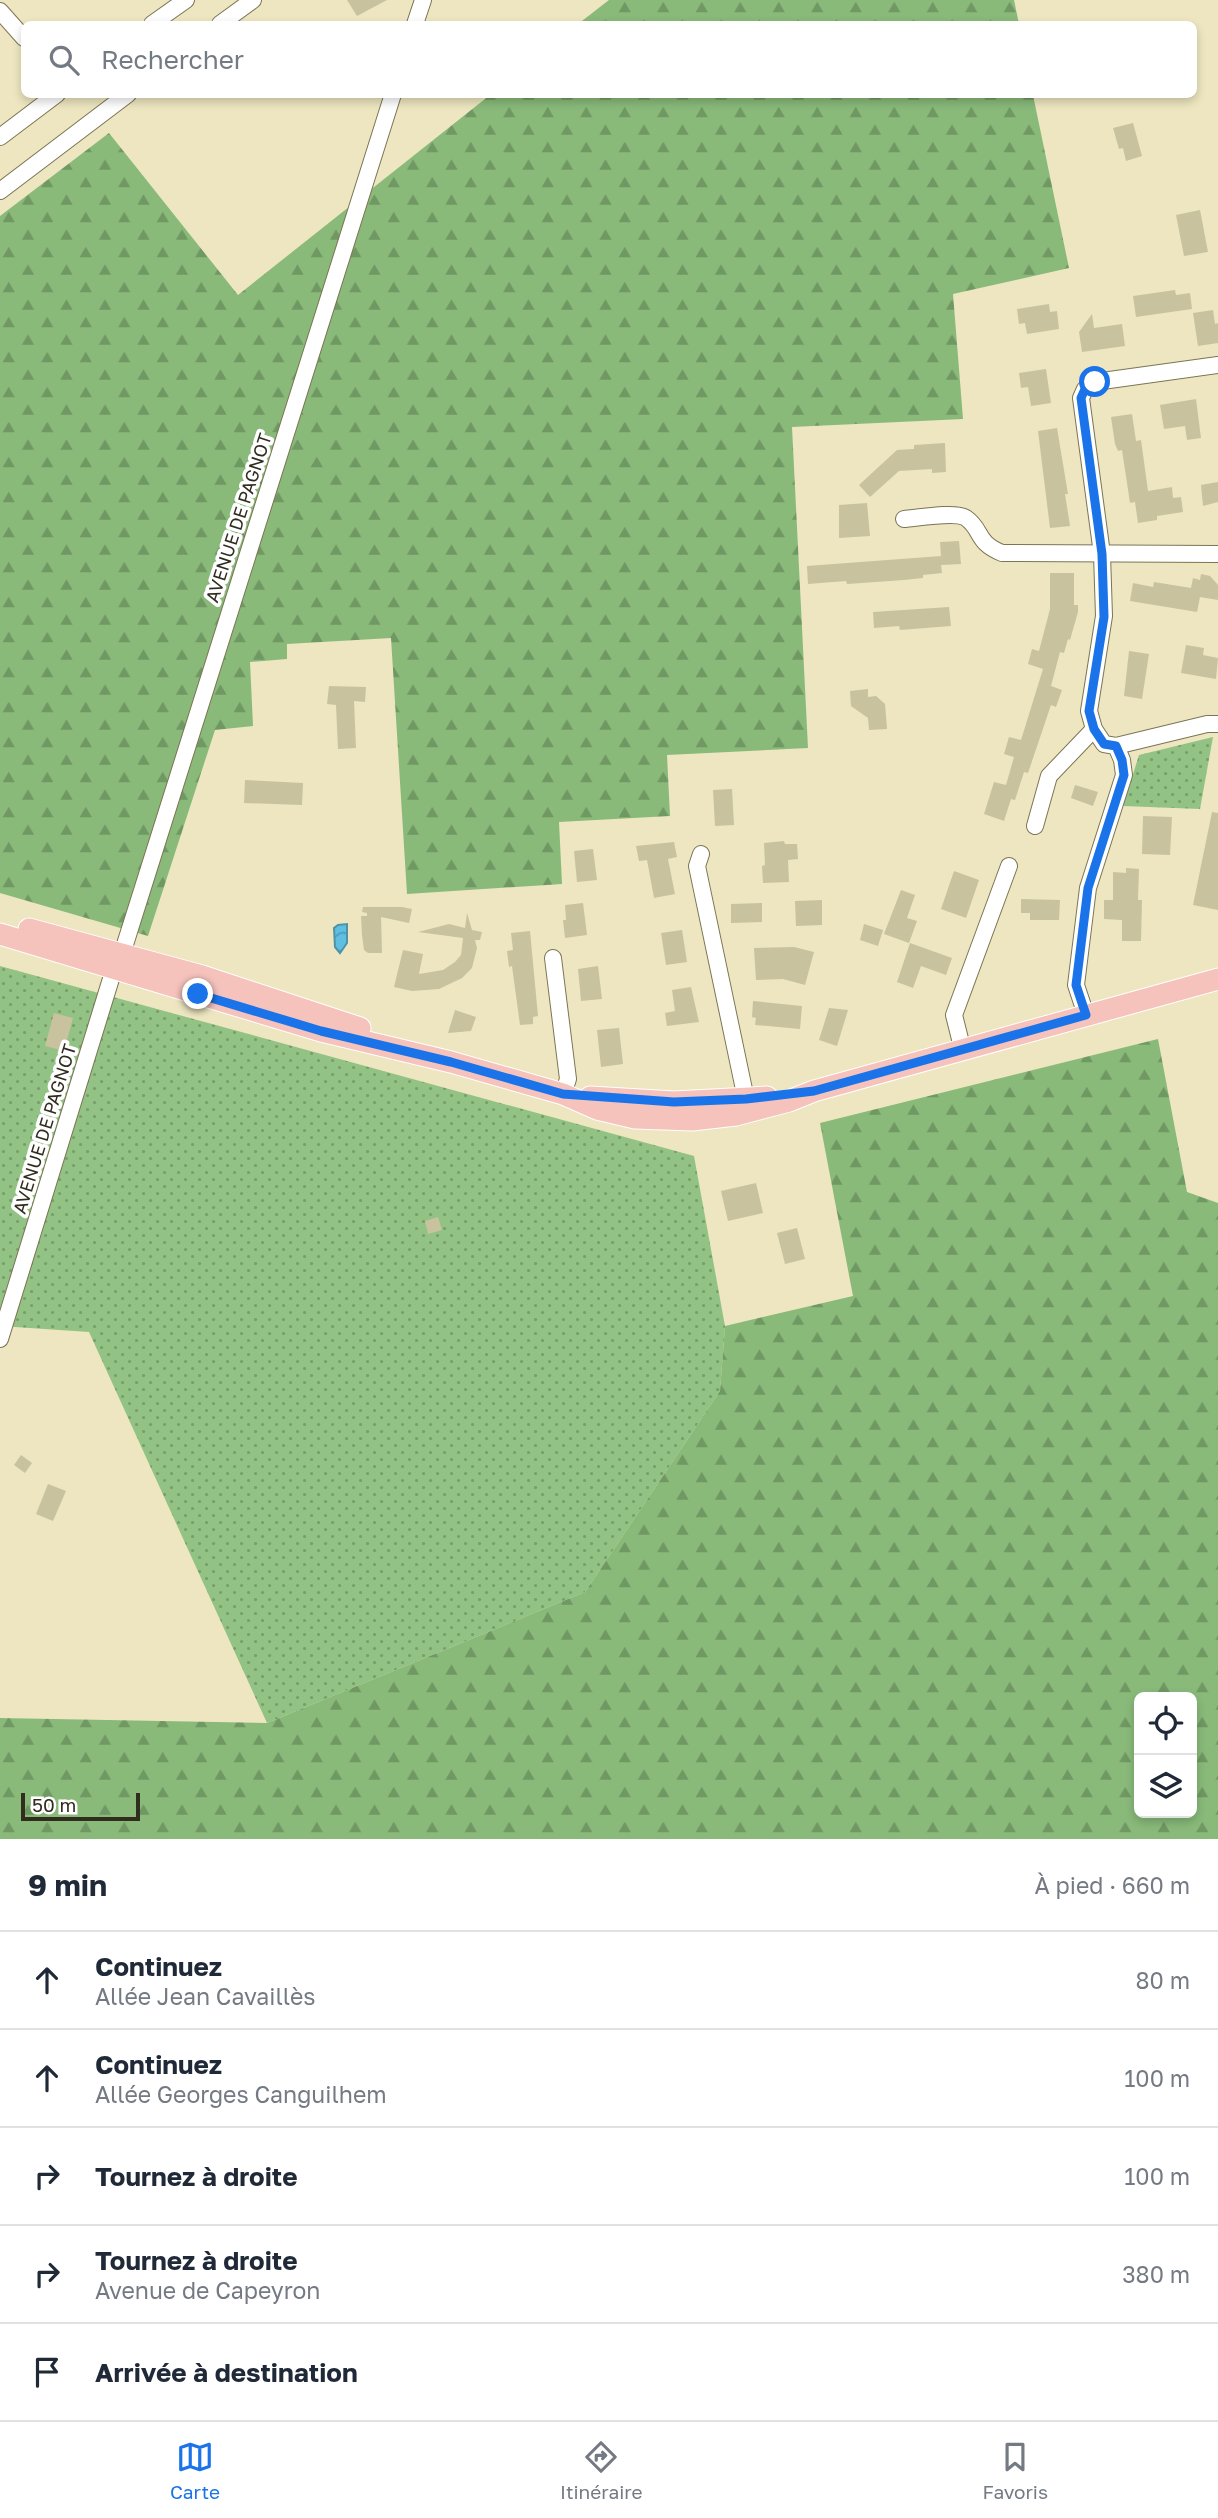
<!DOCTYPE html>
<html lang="fr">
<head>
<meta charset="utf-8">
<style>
	body { margin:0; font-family:"Golos Text",sans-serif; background:#f6f6f7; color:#1f2937 }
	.controls { position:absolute; right:21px; bottom:21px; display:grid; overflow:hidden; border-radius:10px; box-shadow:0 4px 10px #0003 }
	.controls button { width:63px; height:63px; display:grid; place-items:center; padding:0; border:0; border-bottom:2px solid #e0e1e3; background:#fff; color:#1f2937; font:35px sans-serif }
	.scale { position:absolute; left:21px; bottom:18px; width:119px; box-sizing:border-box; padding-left:7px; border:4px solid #302d1f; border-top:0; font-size:19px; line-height:24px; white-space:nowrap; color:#302d1f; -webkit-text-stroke:5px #fff; paint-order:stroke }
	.stop { position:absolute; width:21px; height:21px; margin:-16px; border:5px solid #1a73e8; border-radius:50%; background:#fff }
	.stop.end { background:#1a73e8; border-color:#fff; box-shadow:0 2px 7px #0008 }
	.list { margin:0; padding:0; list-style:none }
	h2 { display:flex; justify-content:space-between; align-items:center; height:91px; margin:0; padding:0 28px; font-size:30px }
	h2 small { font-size:23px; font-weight:400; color:#747a83 }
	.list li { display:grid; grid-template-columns:46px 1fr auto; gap:21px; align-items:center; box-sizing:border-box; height:98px; padding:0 28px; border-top:2px solid #e0e1e3 }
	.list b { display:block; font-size:26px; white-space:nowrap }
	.list p { margin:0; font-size:23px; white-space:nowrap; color:#747a83 }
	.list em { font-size:23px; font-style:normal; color:#747a83 }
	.icon { flex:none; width:38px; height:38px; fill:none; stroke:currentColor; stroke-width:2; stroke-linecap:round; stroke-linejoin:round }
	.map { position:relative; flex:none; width:1218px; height:1839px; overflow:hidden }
	.search { position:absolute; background:#fff; box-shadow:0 4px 10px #0003; left:21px; right:21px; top:21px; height:77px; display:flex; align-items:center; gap:18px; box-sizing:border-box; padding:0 24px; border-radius:10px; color:#747a83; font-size:26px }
	.sheet { height:581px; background:#fff }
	nav { display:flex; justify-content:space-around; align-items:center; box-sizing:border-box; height:98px; border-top:2px solid #e0e1e3; background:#fff; font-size:19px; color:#747a83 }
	nav a { display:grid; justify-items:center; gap:4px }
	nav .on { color:#1a73e8 }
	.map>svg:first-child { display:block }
	.grass { fill:url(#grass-dots) }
	.forest { fill:url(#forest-firs); fill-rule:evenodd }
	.water { fill:url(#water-waves); stroke:#5093a8; stroke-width:2 }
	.building { fill:#c9c29e }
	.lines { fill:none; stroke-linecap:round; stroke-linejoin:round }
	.minor-casing { stroke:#7b7553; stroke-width:18 }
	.major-casing { stroke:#fff; stroke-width:23 }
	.minor { stroke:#fff; stroke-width:16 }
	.major { stroke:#f5c2bc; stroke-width:21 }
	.route { stroke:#1a73e8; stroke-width:9 }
	.labels { text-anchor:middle; stroke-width:7; stroke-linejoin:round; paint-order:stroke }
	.street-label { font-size:18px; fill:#302d1f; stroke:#fff }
</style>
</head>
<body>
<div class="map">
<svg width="1218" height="1839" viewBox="0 0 1218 1839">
	<defs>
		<pattern id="grass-dots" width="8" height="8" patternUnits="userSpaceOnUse" patternTransform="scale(1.75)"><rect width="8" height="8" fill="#92c384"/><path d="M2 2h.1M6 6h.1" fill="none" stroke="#789f6b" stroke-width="1.8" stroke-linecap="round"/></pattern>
		<pattern id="forest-firs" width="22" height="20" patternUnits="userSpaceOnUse" patternTransform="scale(1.75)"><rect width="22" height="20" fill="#89ba7a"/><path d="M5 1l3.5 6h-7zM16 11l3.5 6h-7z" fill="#709863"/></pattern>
		<pattern id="water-waves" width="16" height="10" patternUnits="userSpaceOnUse" patternTransform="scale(1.75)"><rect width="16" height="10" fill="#5ebfe2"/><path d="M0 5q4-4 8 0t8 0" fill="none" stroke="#4e9cb7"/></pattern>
	</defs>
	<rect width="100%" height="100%" fill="#ede6c0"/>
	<g class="grass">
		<polygon points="1213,737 1200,809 1123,806 1139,755"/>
		<polygon points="0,966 694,1156 725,1326 720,1391 585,1592 267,1723 89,1332 0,1326"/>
	</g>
	<g class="forest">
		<polygon points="609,0 1014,0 1019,24 578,24"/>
		<polygon points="490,95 1033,95 1069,268 953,294 963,419 792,427 808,748 667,755 670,816 559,822 562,884 407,894 391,638 287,644 287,659 250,662 253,726 215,730 148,936 0,893 0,216 109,133 238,295"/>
		<path d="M1158,1039L1187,1192L1218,1203V1839H0V1718L267,1723L585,1592L720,1391L725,1326L853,1296L820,1123ZM1192,1697V1813H1139V1697Z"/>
	</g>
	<polygon class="water" points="347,924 347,943 340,953 335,947 334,928 338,925"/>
	<g class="building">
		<polygon points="347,0 387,0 357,16"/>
		<polygon points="1133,123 1142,156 1126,161 1123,148 1119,149 1113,128"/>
		<polygon points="1200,210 1208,252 1184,256 1176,215"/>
		<polygon points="1175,290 1176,295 1190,293 1192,309 1136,317 1133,296"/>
		<polygon points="1049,304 1050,312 1057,311 1059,329 1027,334 1025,323 1019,324 1017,309"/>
		<polygon points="1213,310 1215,324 1218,323 1218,343 1198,346 1193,313"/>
		<polygon points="1092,314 1094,328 1122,324 1125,346 1082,352 1079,332"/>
		<polygon points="1046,369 1051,403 1031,406 1028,387 1021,388 1019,373"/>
		<polygon points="1196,399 1201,438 1187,440 1185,426 1164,429 1160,405"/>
		<polygon points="1132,414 1136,441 1141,440 1148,491 1172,487 1173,498 1181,497 1183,512 1157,516 1157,520 1138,523 1135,502 1130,503 1122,450 1118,451 1115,444 1111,417"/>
		<polygon points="1057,428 1068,494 1065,494 1070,526 1050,528 1038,431"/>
		<polygon points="945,443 946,472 932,473 932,469 899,471 870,497 859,485 897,450 914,449 914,445"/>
		<polygon points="1218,482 1218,502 1203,506 1201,485"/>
		<polygon points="867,503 870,536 839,538 839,505"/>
		<polygon points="959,541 961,564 941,565 942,573 923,575 923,578 904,580 847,584 846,581 808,584 807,566 941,556 940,542"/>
		<polygon points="1050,573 1074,573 1074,605 1078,605 1078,612 1070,640 1068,639 1064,653 1060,652 1051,686 1062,690 1056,707 1051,705 1028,773 1024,772 1015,800 1011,799 1004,821 984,814 994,782 1006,785 1014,757 1004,754 1009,737 1021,740 1043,669 1028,664 1032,649 1039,651 1050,609"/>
		<polygon points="1201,574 1210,576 1218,585 1218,600 1200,597 1197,612 1130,601 1133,583 1153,587 1154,582 1191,588 1193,578 1200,580"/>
		<polygon points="949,607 951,626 900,630 899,626 874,628 873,612"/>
		<polygon points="1186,645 1204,648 1203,655 1218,658 1216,679 1181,673"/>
		<polygon points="1129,651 1149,654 1142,699 1124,696"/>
		<polygon points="329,686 366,687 365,702 354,701 356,748 338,749 336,705 327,704"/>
		<polygon points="868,689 868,697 876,696 885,704 887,729 869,730 868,718 851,706 850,691"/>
		<polygon points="245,780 303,783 302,805 244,803"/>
		<polygon points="1075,785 1098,792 1093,806 1071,798"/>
		<polygon points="732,789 734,825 715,826 713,790"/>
		<polygon points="1212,812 1218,813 1218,910 1193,905"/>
		<polygon points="1143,816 1172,817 1170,855 1142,854"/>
		<polygon points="784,841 785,844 797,844 798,859 788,860 789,882 763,883 762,866 765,865 764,843"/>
		<polygon points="674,842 677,857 668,859 675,894 654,898 647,860 639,861 636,846"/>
		<polygon points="593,849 597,880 577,882 574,851"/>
		<polygon points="1126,868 1139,869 1138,900 1142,900 1141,941 1122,941 1122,920 1104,919 1104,900 1113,900 1113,872 1126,873"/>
		<polygon points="954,871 979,880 966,918 941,909"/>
		<polygon points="901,890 915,895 907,918 917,921 909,943 884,934"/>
		<polygon points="1021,899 1060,900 1059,920 1030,920 1030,913 1021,913"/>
		<polygon points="822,900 822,925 796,926 795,901"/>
		<polygon points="583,903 587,935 565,938 563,920 566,920 565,905"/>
		<polygon points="762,903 762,922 731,923 731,904"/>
		<polygon points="363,907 402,907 412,909 409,923 381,917 382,953 368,953 364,950 362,935 361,916 367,916 367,913 362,912"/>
		<polygon points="467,913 472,930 482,932 480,940 475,940 477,948 472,968 462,978 439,989 412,991 394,987 403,950 423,954 419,974 443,970 455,962 461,955 463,938 418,932 449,924 465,928"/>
		<polygon points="864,924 883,930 878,946 860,940"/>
		<polygon points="682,930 687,962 666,965 661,933"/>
		<polygon points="530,931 538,1016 533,1017 533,1024 520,1025 512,966 509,967 507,951 513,950 511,933"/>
		<polygon points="910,943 952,958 946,975 921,966 913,988 897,982"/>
		<polygon points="794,947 814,952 805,985 783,979 756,980 754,948"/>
		<polygon points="598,966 602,999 581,1001 578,969"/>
		<polygon points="691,987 699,1022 667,1026 665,1013 675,1011 672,990"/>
		<polygon points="753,1001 802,1006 800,1029 755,1025 756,1018 752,1017"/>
		<polygon points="829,1008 848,1010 837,1046 819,1040"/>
		<polygon points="455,1010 476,1017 471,1031 448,1033"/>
		<polygon points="54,1013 73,1018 64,1051 45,1046"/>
		<polygon points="619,1028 623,1064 601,1067 597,1030"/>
		<polygon points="756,1183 763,1213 728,1221 721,1191"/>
		<polygon points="438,1217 442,1230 428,1234 425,1221"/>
		<polygon points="797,1228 805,1259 785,1264 777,1233"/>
		<polygon points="21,1455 32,1463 25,1473 14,1465"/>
		<polygon points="48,1484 66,1491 53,1521 36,1514"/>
	</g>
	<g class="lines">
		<defs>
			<g id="minor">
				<polyline points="0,11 24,38"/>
				<polyline points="152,24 186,0"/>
				<polyline points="220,24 253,0"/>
				<polyline points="415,24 423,0"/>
				<polyline points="0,137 57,94"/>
				<polyline points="0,191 128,94"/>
				<polyline points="1218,365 1095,382 1085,389 1081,398 1102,554 1104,616 1089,711 1094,729 1104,744 1116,746 1207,724 1218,724"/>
				<path d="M904,519C917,518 956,511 966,518C983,530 975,542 1002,553L1218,554"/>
				<polyline points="1035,826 1049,776 1094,729"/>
				<polyline points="701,854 697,866 746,1099"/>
				<polyline points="122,954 393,94"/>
				<polyline points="553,958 568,1079 563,1094"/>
				<polyline points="1086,1015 1076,985 1088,888 1124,775 1122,760 1116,746"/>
				<polyline points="963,1051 954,1015 1009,866"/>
				<polyline points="0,1339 114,969"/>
			</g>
			<g id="major">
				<polyline points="29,929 202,976 360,1028"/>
				<polyline points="0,934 321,1031 451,1062 563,1094 597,1109 635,1118 692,1120 736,1115 789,1101 814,1091 1218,979"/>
				<polyline points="590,1097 674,1102 767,1097"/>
			</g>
		</defs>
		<use href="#minor" class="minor-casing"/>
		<use href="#major" class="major-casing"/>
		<use href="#minor" class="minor"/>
		<use href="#major" class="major"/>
	</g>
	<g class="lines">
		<polyline class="route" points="198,994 321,1031 451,1062 563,1094 674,1102 746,1099 814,1091 1086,1015 1076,985 1088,888 1124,775 1122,760 1116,746 1104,744 1094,729 1089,711 1104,617 1102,554 1081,398 1085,389 1095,382"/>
	</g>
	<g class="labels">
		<g class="street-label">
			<text transform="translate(239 518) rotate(-72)" y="6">AVENUE DE PAGNOT</text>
			<text transform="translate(45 1129) rotate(-73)" y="6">AVENUE DE PAGNOT</text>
		</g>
	</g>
</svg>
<div class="controls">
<button><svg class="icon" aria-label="locate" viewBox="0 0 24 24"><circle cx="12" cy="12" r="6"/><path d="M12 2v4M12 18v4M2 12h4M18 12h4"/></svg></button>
<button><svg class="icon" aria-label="layers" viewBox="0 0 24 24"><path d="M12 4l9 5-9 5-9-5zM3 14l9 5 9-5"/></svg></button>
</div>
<div class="scale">50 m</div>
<div class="stop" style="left:1095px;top:382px"></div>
<div class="stop end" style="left:198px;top:994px"></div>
<div class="search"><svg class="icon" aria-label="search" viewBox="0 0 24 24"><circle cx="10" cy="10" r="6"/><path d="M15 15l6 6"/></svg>Rechercher</div>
</div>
<section class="sheet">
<h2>9 min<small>À pied · 660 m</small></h2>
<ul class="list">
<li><svg class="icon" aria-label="ahead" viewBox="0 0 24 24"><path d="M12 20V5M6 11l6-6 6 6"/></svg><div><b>Continuez</b><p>Allée Jean Cavaillès</p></div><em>80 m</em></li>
<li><svg class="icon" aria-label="ahead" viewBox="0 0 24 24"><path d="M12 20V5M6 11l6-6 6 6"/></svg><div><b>Continuez</b><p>Allée Georges Canguilhem</p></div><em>100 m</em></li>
<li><svg class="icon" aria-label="right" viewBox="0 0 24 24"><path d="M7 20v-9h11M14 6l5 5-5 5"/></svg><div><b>Tournez à droite</b></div><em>100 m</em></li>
<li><svg class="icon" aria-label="right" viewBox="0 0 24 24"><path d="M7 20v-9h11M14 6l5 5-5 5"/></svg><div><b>Tournez à droite</b><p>Avenue de Capeyron</p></div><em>380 m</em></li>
<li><svg class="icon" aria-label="arrive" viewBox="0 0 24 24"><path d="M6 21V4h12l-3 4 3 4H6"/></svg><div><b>Arrivée à destination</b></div></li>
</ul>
</section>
<nav>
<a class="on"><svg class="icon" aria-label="map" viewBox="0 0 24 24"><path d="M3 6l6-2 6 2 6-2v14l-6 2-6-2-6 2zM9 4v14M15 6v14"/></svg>Carte</a>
<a><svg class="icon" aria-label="directions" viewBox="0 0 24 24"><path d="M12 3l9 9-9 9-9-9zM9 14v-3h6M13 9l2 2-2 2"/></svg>Itinéraire</a>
<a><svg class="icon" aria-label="saved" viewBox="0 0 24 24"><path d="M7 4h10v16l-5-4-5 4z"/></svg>Favoris</a>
</nav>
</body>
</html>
